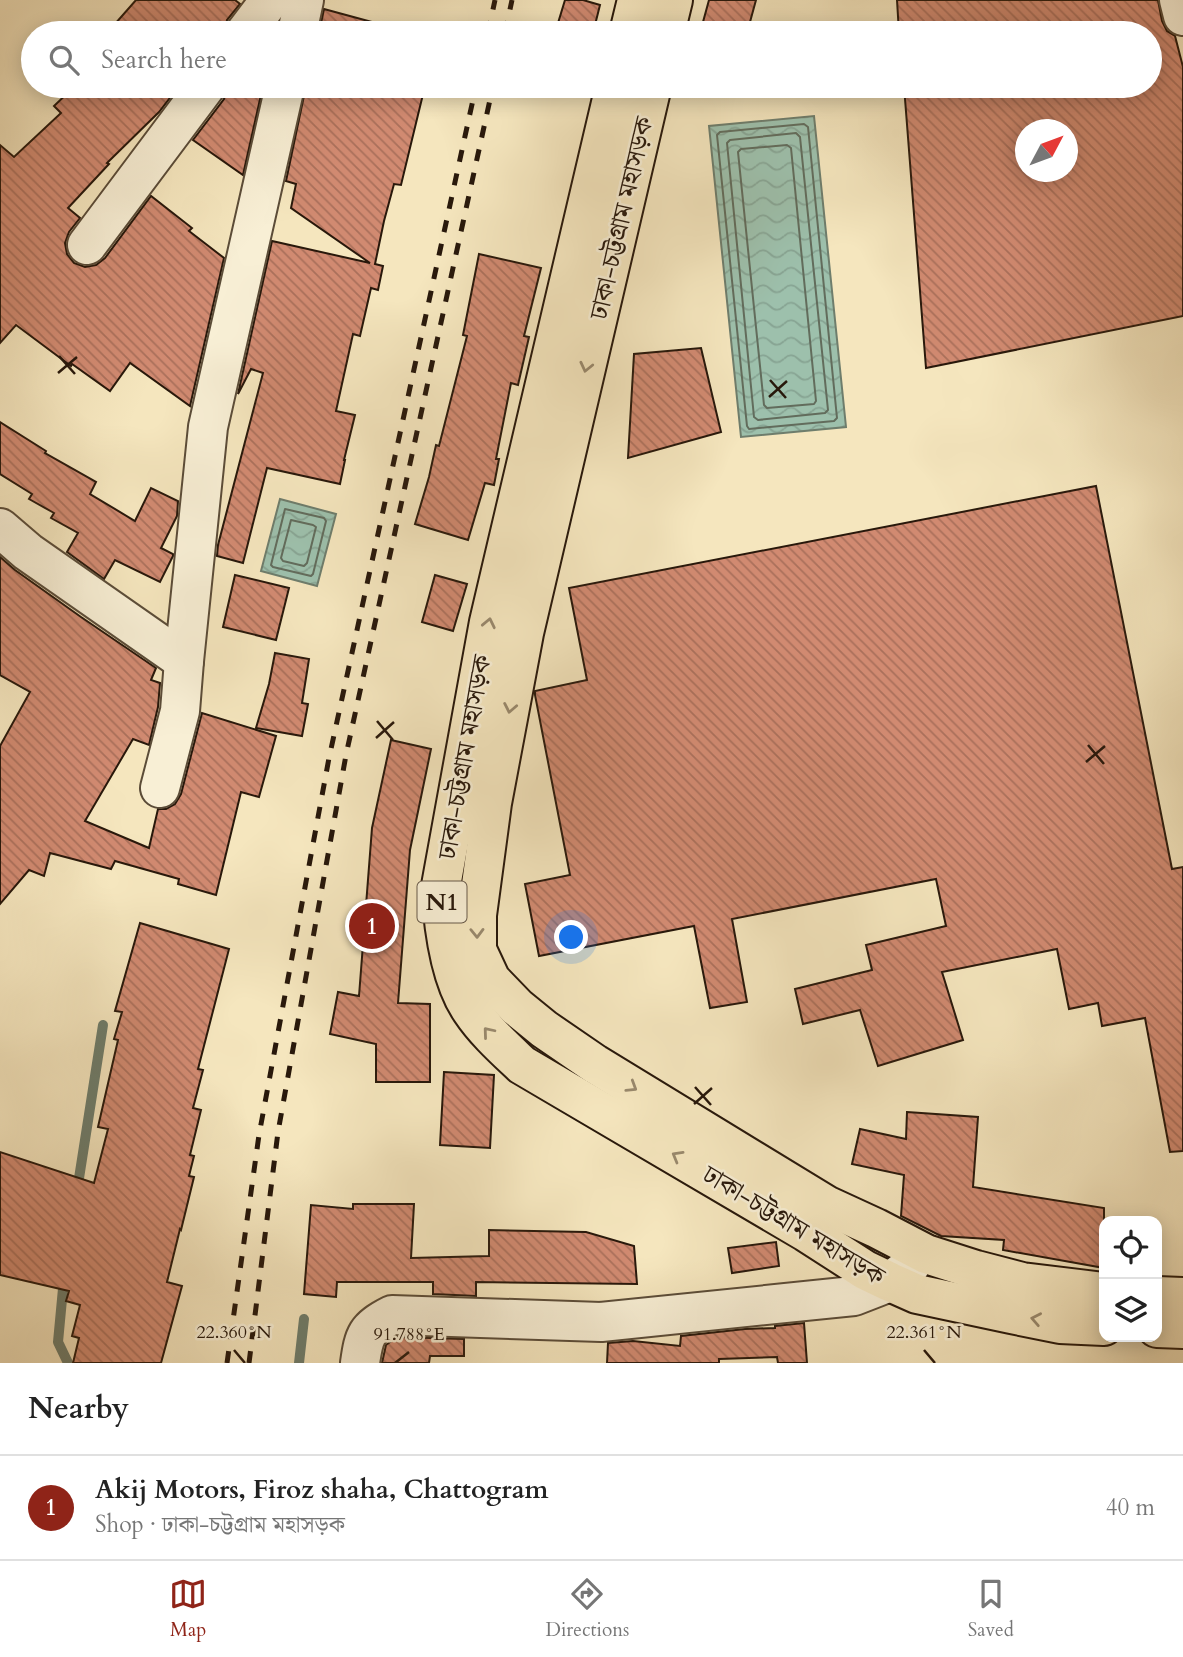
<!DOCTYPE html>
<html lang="en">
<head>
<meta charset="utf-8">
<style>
	body { margin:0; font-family:Cardo,"Noto Serif Bengali",serif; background:#f2f2f2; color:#222 }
	.controls { position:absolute; right:21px; bottom:21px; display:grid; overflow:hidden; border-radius:14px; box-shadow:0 4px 18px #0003 }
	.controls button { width:63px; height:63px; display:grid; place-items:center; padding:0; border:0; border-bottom:2px solid #e0e0e0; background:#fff; color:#222; font:35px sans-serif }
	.compass { position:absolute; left:1015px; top:119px; width:63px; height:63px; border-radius:50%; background:#fff; box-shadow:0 4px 18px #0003; rotate:49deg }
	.you { position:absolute; left:572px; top:938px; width:24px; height:24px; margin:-18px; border:5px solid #fff; border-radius:50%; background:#1a73e8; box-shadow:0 0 0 10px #1a73e833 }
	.badge { display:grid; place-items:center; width:46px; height:46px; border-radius:50%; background:#8f2418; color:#fff; font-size:23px; font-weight:700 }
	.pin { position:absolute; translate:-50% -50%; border:4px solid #fff; box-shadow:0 2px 7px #0006 }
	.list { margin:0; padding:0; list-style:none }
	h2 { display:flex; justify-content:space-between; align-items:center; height:91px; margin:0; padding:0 28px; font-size:30px }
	h2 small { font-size:23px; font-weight:400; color:#767676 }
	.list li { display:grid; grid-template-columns:46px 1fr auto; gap:21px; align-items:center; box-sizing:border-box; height:105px; padding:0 28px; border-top:2px solid #e0e0e0 }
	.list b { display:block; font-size:26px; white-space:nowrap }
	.list p { margin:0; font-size:23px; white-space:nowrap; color:#767676 }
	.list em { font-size:23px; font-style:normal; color:#767676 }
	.icon { flex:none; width:38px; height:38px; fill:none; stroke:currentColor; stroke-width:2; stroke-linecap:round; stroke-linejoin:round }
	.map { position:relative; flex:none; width:1183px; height:1363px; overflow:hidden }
	.search { position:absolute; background:#fff; box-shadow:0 4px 18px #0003; left:21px; right:21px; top:21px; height:77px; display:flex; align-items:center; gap:18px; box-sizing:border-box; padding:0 24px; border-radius:38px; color:#767676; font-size:26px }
	.sheet { height:196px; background:#fff }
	nav { display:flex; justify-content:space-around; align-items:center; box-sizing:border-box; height:98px; border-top:2px solid #e0e0e0; background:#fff; font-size:19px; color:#767676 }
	nav a { display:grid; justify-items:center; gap:4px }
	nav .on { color:#8f2418 }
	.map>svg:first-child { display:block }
	.water { fill:url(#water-waves); stroke:#6e7d6c; stroke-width:2 }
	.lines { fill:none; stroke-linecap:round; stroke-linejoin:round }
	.shore { stroke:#626c5c; stroke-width:2 }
	.stream { stroke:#6e7d6c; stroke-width:10 }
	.building { fill:url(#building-back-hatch); stroke:#28180b; stroke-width:2; fill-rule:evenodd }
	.minor-casing { stroke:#5b4c38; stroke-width:42 }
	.highway-casing { stroke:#28180b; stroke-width:42 }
	.minor { stroke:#f8efd5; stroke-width:38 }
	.highway { stroke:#f5e6be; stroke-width:38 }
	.rail { stroke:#28180b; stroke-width:5; stroke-dasharray:12 12; stroke-linecap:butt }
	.oneway { stroke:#99896d }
	.ticks { fill:none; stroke:#28180b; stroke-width:2.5 }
	.labels { text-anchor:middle; stroke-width:5; stroke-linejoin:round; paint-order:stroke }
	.shield { fill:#f8efd5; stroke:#665848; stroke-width:2 }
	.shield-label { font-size:24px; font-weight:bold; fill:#28180b }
	.street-label { font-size:26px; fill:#28180b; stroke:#f8efd5 }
	.ticks-label { font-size:18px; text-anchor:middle; fill:#28180b; stroke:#f8efd5; stroke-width:5; stroke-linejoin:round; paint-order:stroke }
</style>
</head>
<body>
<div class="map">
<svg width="1183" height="1363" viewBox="0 0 1183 1363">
	<defs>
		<pattern id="water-waves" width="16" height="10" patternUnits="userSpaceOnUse" patternTransform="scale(1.75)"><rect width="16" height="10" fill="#9dc0ac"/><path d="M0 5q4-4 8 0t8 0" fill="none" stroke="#87a493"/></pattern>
		<pattern id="building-back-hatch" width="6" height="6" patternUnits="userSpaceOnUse" patternTransform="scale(1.75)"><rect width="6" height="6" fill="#d18a71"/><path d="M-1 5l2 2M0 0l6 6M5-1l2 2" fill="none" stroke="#aa705b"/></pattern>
	</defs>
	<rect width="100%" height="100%" fill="#f5e6be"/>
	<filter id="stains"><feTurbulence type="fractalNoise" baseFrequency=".00286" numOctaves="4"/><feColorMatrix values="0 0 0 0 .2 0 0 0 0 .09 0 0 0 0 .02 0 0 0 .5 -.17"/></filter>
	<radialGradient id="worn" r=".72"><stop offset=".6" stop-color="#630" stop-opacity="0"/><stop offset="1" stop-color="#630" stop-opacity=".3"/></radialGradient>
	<g class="water">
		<polygon points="814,116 846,427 741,437 709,126"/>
		<polygon points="280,499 336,514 317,586 261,571"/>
	</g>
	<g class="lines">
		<g class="shore">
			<polygon points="804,124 808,127 837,418 834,421 749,429 747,426 717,135 720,132"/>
			<polygon points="796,133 800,137 828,410 825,413 758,420 754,417 727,143 730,140"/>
			<polygon points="787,145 791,148 816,401 814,404 767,408 764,405 738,152 741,149"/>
			<polygon points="285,509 324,518 326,521 313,574 311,576 273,567 271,565"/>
			<polygon points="291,520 313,525 316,527 307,563 304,566 283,561 281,558"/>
		</g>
		<g class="stream">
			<polyline points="77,1191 103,1025"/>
			<polyline points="64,1278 58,1342 68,1363"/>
			<polyline points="299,1363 304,1319"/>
		</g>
	</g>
	<g class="building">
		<polygon points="136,0 235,0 240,4 227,20 224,33 107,33"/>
		<polygon points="565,0 583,0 600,5 593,33 555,33"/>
		<polygon points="709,0 756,0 747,33 700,33"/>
		<path d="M897,0H1158L1162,21L1167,31L1175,36L1183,67V316L926,368L904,86H1150V33H899ZM1026,130H1068V172H1026Z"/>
		<polygon points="324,9 383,25 382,33 319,33"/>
		<polygon points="75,86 179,86 159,112 107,163 109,164 68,208 80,218 69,232 65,243 67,254 74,263 85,267 96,265 105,258 151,196 192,228 189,231 224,258 190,406 130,363 110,391 72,364 71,366 16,325 0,343 0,145 14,157 61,113 54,106"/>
		<polygon points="227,86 263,86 243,175 193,140 224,99"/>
		<polygon points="306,86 425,86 401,185 394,184 384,221 375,264 383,266 378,290 371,288 360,336 353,334 336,411 355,415 344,460 345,460 340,484 267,468 243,563 217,556 218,545 263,373 251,369 238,394 272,241 370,263 291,208 296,184 286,181"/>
		<polygon points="479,254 541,268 524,336 529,337 518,385 511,383 496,459 499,459 494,485 485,483 468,540 415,524 429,477 436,445 439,446 467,336 463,335"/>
		<polygon points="701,348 721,432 628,458 634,354"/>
		<polygon points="0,422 46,451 45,453 96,482 90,494 135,521 151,488 178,501 177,516 161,548 173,554 173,556 160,582 115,560 104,579 67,552 78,533 51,518 54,513 29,499 32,494 0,474"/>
		<polygon points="1096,486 1172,869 1183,867 1183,1151 1170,1152 1145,1018 1102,1026 1098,1003 1069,1009 1057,949 942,972 963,1040 878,1066 860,1010 803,1024 795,989 872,970 866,945 946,926 936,879 732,919 747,1002 710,1008 694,926 539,956 525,884 570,875 535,695 535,691 587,680 569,588"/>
		<polygon points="0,557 15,570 81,617 156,668 151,680 160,683 158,707 149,745 133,739 85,821 149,848 158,809 166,809 175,804 181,794 202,713 276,736 259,797 241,792 216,895 178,884 179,879 115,861 111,869 50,853 44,876 29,870 0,904 0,746 30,692 0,675"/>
		<polygon points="235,575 289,588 276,640 223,627"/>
		<polygon points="435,575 467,584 453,631 422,622"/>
		<polygon points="275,653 309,659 302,703 308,704 302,736 256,728 269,684"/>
		<polygon points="391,740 431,749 410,850 398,1003 430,1004 430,1082 376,1082 376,1044 330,1034 338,992 359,996 372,828"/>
		<polygon points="140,923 229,949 198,1069 203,1070 193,1108 201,1110 190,1155 194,1156 189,1176 194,1177 181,1230 180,1229 167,1282 182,1286 161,1363 73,1363 79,1338 72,1336 80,1305 66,1301 69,1291 0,1275 0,1152 94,1183 108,1129 98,1127 118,1040 114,1039 122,1012 115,1011"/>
		<polygon points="444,1072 494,1075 490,1148 440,1145"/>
		<polygon points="907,1112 978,1117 973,1187 1104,1208 1104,1268 1003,1250 1004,1240 941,1236 901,1216 904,1175 852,1164 860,1129 906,1139"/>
		<polygon points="353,1204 414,1204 411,1258 489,1256 489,1230 586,1232 634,1246 637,1284 476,1282 476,1296 433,1294 433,1282 337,1282 336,1297 304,1294 311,1205 353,1209"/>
		<polygon points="776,1242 779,1266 732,1273 728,1248"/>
		<polygon points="804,1323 807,1363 778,1363 777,1357 719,1359 719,1363 607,1363 608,1343 633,1341 680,1346 681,1336 745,1329 775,1328 775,1326"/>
		<polygon points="397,1337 464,1339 464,1356 430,1356 429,1363 382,1363 386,1345"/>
	</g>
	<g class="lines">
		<defs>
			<g id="minor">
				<polyline points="1179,0 1183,16"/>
				<polyline points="245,33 270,0"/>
				<polyline points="297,33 304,0"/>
				<polyline points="87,245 206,86"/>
				<polyline points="0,528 28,552 184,661"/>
				<polyline points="160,788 180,711 184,661 208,427 285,86"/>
				<path d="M360,1363C364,1335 366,1328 392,1315L601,1322L854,1296L890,1282L910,1266"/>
			</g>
			<g id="highway">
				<polyline points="629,33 637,0"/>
				<polyline points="665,33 673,0"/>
				<path d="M615,86L489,622L441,886C443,923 449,978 471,1010C485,1031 504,1048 522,1065L806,1232L865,1270L890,1282L917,1294L1011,1314L1060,1324L1104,1326"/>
				<polyline points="652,86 524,633 492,803 477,915 477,950 491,980 517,1007 544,1029 595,1064 826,1205 876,1228 926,1254 976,1270 1022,1282 1104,1292"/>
				<polyline points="1157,1296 1183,1297"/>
				<polyline points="1157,1328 1183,1329"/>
			</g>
		</defs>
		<use href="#minor" class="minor-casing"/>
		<use href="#highway" class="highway-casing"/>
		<use href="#minor" class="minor"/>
		<use href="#highway" class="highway"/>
		<g class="rail">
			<polyline points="488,33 495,0"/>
			<polyline points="505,33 512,0"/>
			<polyline points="227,1363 259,1135 329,758 476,86"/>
			<polyline points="249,1363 278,1132 346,755 493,86"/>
		</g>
	</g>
	<defs><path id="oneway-chevron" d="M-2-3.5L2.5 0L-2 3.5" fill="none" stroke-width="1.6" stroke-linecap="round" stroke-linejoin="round" transform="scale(1.75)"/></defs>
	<g class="oneway">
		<use href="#oneway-chevron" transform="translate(586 367) rotate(103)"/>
		<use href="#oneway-chevron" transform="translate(489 623) rotate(-78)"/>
		<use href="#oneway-chevron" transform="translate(510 708) rotate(101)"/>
		<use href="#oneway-chevron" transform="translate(477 933) rotate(89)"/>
		<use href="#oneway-chevron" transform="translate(488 1032) rotate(-130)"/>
		<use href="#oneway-chevron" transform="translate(632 1087) rotate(32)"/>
		<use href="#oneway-chevron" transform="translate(677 1156) rotate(-150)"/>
		<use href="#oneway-chevron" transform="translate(1036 1319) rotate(-169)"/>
	</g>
	<path class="ticks" d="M59,356L75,374M58,373L77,357M770,380L786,398M769,397L787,381M377,721L393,740M376,738L394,722M1088,745L1104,764M1086,762L1105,746M695,1087L711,1105M694,1104L712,1088M234,1350L245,1363M924,1350L935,1363M395,1363L409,1352"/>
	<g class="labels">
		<rect class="shield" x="417.5" y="881.5" width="49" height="41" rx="5"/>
		<g class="shield-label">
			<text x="442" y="910">N1</text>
		</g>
		<g class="street-label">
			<text transform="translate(621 218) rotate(-77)" y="9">ঢাকা-চট্টগ্রাম মহাসড়ক</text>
			<text transform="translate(464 757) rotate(-80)" y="9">ঢাকা-চট্টগ্রাম মহাসড়ক</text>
			<text transform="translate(794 1225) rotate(31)" y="9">ঢাকা-চট্টগ্রাম মহাসড়ক</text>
		</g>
	</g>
	<g class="ticks-label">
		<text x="234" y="1338">22.360°N</text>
		<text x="924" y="1338">22.361°N</text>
		<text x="409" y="1340">91.788°E</text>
	</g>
	<rect width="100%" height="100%" filter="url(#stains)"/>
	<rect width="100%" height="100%" fill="url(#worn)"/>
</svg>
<div class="controls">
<button><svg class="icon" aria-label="locate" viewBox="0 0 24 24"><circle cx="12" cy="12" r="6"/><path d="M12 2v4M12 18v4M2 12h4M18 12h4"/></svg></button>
<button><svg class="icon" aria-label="layers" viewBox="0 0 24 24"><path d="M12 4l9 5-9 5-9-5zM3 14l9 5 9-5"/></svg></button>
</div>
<svg class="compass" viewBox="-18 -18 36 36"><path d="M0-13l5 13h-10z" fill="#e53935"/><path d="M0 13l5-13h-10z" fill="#767676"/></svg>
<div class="you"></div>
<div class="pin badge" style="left:372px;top:926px">1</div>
<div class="search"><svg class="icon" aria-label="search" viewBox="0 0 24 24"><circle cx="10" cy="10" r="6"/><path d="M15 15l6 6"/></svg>Search here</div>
</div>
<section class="sheet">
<h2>Nearby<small></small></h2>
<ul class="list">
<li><span class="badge">1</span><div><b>Akij Motors, Firoz shaha, Chattogram</b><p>Shop · ঢাকা-চট্টগ্রাম মহাসড়ক</p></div><em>40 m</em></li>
</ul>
</section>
<nav>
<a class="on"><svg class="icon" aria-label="map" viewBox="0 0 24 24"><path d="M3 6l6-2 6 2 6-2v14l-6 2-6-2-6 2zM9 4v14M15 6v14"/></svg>Map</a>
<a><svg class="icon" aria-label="directions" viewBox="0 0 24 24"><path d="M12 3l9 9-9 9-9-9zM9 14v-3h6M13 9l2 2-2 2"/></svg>Directions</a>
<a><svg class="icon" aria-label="saved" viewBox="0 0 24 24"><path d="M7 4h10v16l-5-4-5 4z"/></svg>Saved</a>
</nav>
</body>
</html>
